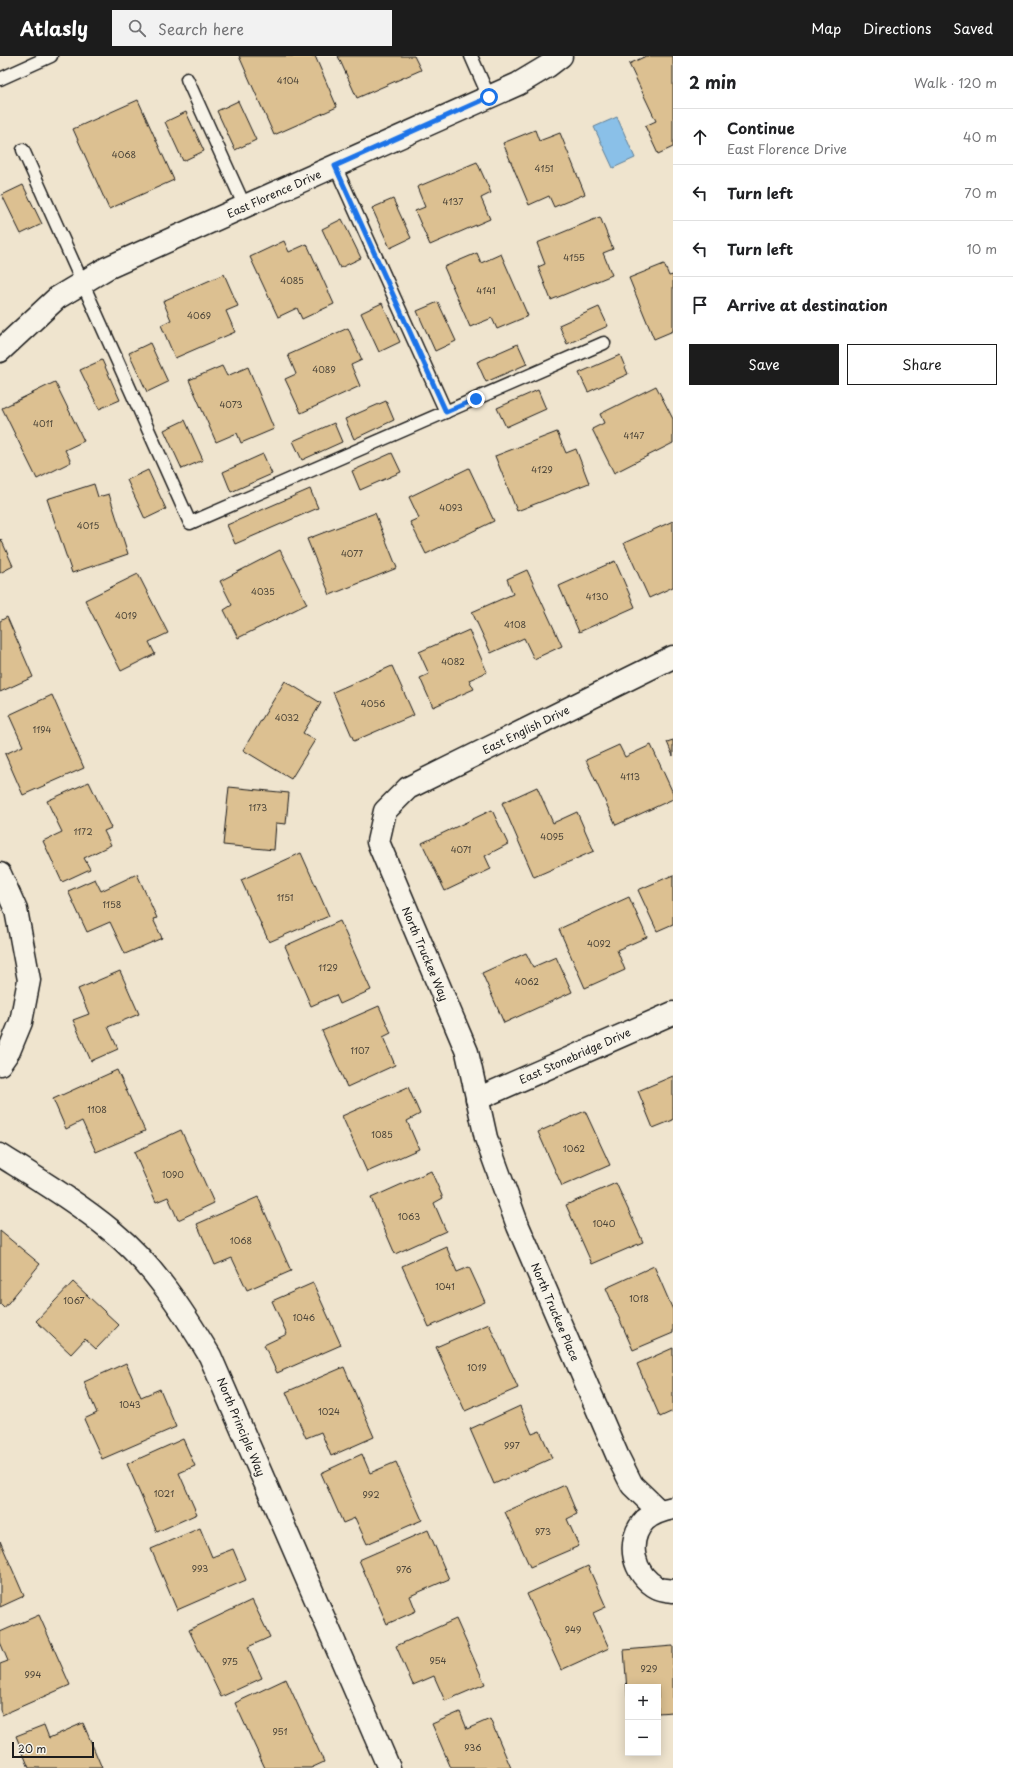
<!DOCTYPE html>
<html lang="en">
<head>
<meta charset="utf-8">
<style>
	body { margin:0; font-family:"Playpen Sans",sans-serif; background:#f2f2f2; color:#202124 }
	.controls { position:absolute; right:12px; bottom:12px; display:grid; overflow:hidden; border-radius:0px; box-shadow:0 2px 10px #0003 }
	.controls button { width:36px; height:36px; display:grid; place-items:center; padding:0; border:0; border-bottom:1px solid #e0e0e0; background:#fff; color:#202124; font:20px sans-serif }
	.scale { position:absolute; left:12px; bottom:10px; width:82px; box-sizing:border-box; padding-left:4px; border:2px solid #1c1c1c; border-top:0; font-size:11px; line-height:14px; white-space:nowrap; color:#1c1c1c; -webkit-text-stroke:3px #f7f3e8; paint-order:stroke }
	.stop { position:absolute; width:12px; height:12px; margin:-9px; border:3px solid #1a73e8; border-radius:50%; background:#fff }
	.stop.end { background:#1a73e8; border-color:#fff; box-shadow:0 1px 4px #0008 }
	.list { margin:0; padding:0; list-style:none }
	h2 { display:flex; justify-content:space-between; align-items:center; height:52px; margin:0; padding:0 16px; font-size:17px }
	h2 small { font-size:13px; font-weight:400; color:#757577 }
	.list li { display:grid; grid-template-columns:26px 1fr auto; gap:12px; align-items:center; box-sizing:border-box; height:56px; padding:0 16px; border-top:1px solid #e0e0e0 }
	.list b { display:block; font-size:15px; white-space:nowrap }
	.list p { margin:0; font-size:13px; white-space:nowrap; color:#757577 }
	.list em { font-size:13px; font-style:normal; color:#757577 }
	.actions { display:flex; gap:8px; padding:12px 16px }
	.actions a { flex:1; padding:9px 0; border:1px solid #1c1c1c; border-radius:0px; text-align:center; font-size:14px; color:#1c1c1c }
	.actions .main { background:#1c1c1c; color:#fff }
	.icon { flex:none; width:22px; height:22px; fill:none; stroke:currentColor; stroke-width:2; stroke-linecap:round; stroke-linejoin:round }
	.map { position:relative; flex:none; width:673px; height:1712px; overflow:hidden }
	header { display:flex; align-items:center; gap:24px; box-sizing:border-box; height:56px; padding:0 20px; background:#1c1c1c; color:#fff }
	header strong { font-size:19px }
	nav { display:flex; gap:22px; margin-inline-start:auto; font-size:14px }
	.search { width:280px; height:36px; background:#f2f2f2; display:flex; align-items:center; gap:10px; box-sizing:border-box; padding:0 14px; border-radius:0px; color:#757577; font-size:15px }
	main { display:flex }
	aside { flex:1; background:#fff }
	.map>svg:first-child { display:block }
	.water { fill:#8ac0e8; stroke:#5e7e96 }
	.building { fill:#dcc091; stroke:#1c1c1c }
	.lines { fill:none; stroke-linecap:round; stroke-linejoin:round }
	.service-casing { stroke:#1c1c1c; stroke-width:15 }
	.minor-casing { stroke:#1c1c1c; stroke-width:25 }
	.service { stroke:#f7f3e8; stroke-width:12 }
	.minor { stroke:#f7f3e8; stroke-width:22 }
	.route { stroke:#1a73e8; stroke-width:5 }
	.labels { text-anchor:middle; stroke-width:4; stroke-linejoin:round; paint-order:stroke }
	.number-label { font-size:9px; fill:#4c4539 }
	.street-label { font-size:11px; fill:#1c1c1c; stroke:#f7f3e8 }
</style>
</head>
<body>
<header>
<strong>Atlasly</strong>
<div class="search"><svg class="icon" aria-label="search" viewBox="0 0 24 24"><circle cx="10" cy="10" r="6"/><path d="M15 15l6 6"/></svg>Search here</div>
<nav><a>Map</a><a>Directions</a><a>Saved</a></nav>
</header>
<main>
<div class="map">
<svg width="673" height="1712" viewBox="0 0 673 1712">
	<rect width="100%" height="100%" fill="#efe4ce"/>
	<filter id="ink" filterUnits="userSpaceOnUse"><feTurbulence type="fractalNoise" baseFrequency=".025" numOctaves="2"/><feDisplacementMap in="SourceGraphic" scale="8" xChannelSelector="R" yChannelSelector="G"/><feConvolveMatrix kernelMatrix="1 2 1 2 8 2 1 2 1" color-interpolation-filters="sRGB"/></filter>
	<g filter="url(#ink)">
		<polygon class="water" points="617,61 635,102 613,112 594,71"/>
		<g class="building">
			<polygon points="239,0 315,0 337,51 274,79"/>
			<polygon points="338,0 414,0 421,14 357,42"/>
			<polygon points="646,0 673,0 673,91 658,98 645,70 656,65 629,8"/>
			<polygon points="138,44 174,124 109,153 73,73"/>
			<polygon points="238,45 256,84 235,94 217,55"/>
			<polygon points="186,56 204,95 183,105 165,66"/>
			<polygon points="535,74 539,85 560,77 585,138 554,151 549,140 529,149 503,87"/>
			<polygon points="477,106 491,137 481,142 490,163 430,189 415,155 425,151 417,131"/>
			<polygon points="23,129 42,168 21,178 2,139"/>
			<polygon points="393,143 411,182 390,192 372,152"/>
			<polygon points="600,161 613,193 603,197 612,219 551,244 538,211 545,208 537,187"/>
			<polygon points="342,163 361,202 340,212 322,173"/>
			<polygon points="284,185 289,196 307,188 334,248 302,263 297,252 278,261 250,201"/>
			<polygon points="477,197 481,207 501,198 528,260 497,273 492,262 470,271 444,211"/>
			<polygon points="664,208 669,220 673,219 673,275 654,283 629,222"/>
			<polygon points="224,218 238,250 226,255 235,276 175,302 161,269 171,264 163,245"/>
			<polygon points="438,246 456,285 435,295 417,255"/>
			<polygon points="382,247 400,286 379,296 361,257"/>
			<polygon points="599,251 608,270 567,288 559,269"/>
			<polygon points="348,272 362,304 351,309 360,330 301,357 285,323 296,318 288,299"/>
			<polygon points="150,287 168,326 147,336 129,297"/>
			<polygon points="518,288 527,308 486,326 477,306"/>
			<polygon points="620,299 628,318 588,336 579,317"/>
			<polygon points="102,304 120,344 99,353 80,314"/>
			<polygon points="222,310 227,320 248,311 274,373 241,387 237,377 216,386 189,324"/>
			<polygon points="55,326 84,385 65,394 71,406 37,423 2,352"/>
			<polygon points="656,330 673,363 673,387 614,417 592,373 604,367 600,358"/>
			<polygon points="538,334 546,353 506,371 497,352"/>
			<polygon points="386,345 394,364 354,383 345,363"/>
			<polygon points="185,364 203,404 182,413 164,374"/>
			<polygon points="334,367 342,386 302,404 293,385"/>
			<polygon points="557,376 566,397 576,393 589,427 517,455 495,400"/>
			<polygon points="392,397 401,416 360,434 352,415"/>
			<polygon points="263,398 272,418 231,436 223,416"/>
			<polygon points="469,412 494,465 426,498 410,466 419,462 409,441"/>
			<polygon points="148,414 166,453 145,463 127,424"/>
			<polygon points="94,428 98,441 109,438 128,498 72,517 47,443"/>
			<polygon points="310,433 318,452 235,488 227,469"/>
			<polygon points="375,457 397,512 330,539 307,483"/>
			<polygon points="673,465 673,531 649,542 624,487"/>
			<polygon points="1,483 13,510 0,517 0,484"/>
			<polygon points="280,494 307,548 238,582 224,554 232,549 220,525"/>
			<polygon points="615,505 635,551 579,576 559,530"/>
			<polygon points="527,514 562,590 534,603 524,582 491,597 472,556 513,538 507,523"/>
			<polygon points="138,518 168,577 149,586 155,598 121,615 85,544"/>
			<polygon points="7,561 33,621 0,636 0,565"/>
			<polygon points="469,574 487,616 469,624 474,633 433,651 420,622 429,618 419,596"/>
			<polygon points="392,610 414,659 354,685 333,636"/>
			<polygon points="285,625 321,647 303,677 315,684 291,723 243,694"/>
			<polygon points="52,639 84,712 23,739 5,698 23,690 9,659"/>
			<polygon points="673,684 673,700 667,686"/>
			<polygon points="619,689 625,701 651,689 673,737 673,743 616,769 586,704"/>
			<polygon points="89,726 111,772 104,775 111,789 84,802 90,813 62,826 43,785 62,776 47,745"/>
			<polygon points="229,731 289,737 286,768 276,767 274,794 223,789"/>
			<polygon points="537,731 553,767 577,756 594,795 534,821 502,747"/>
			<polygon points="492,754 508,788 485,800 491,813 445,835 422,787"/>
			<polygon points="301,797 329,860 269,886 241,824"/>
			<polygon points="137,818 157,862 153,863 162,882 125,898 110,866 87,876 68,835 95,823 101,835"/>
			<polygon points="673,819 673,868 657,875 638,834"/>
			<polygon points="629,841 647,881 617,894 625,914 585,932 559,873"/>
			<polygon points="340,865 371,934 340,948 336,939 311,950 285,890"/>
			<polygon points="526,897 533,911 556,901 572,936 504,967 482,917"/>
			<polygon points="120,915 139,958 108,971 118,993 91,1005 73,964 89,958 78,933"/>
			<polygon points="379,950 391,977 383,981 395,1009 347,1031 322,975"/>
			<polygon points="117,1014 145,1075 96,1096 82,1065 66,1073 53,1043"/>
			<polygon points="673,1020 673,1064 653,1072 638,1035"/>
			<polygon points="408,1031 420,1058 407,1065 419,1093 367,1116 342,1060"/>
			<polygon points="585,1055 610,1109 562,1130 538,1076"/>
			<polygon points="181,1074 214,1147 178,1164 168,1141 156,1146 134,1096"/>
			<polygon points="431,1115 443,1142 434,1147 446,1175 395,1198 371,1142"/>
			<polygon points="616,1127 643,1186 592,1208 566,1149"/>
			<polygon points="258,1141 291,1215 247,1234 232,1202 215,1209 197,1168"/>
			<polygon points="0,1175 40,1208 4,1252 0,1248"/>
			<polygon points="446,1190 457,1216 469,1211 485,1246 429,1271 402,1210"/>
			<polygon points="654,1210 673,1254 673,1277 633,1294 606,1232"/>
			<polygon points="73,1226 119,1269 96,1293 85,1283 71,1298 36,1265"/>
			<polygon points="313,1227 341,1289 277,1317 264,1289 287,1278 272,1245"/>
			<polygon points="489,1268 518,1332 465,1355 436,1291"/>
			<polygon points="673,1292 673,1355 660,1361 637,1308"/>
			<polygon points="126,1307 141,1341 160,1333 176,1371 102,1403 84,1363 97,1357 84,1326"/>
			<polygon points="344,1311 374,1381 331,1400 321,1376 306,1382 286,1336"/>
			<polygon points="520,1350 532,1378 540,1375 552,1402 494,1428 470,1373"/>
			<polygon points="183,1383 195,1410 179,1417 197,1458 157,1476 127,1408"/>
			<polygon points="362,1398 370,1417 396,1406 422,1464 367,1488 355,1462 343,1467 321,1417"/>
			<polygon points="565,1429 577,1458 567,1463 579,1490 530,1511 505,1456"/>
			<polygon points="200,1472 212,1501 233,1493 246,1524 177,1554 151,1493"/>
			<polygon points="428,1474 449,1523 410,1540 416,1555 387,1568 359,1504"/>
			<polygon points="0,1485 24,1540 0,1551"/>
			<polygon points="588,1510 606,1551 593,1557 609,1592 561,1614 527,1538"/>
			<polygon points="252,1544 270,1581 248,1591 262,1622 221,1641 189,1574"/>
			<polygon points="39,1559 70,1629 2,1659 0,1654 0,1608 8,1605 0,1586 0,1576"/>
			<polygon points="456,1563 485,1628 445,1645 434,1620 413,1629 396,1590"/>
			<polygon points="673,1590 673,1656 658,1657 658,1631 628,1631 628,1648 624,1594"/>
			<polygon points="286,1623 324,1706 311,1712 265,1712 235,1647"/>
			<polygon points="460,1656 467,1673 490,1663 511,1712 451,1712 432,1668"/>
			<polygon points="83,1667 102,1712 29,1712 16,1680 44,1669 49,1682"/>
		</g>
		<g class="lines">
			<defs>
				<g id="service">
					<polyline points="471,0 489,41"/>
					<polyline points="0,23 51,0"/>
					<polyline points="187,23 245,151"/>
					<polyline points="23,94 190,467 604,287"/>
					<polyline points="335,110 446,356"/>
				</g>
				<g id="minor">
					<polyline points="0,295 57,242 107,212 518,28 548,10 561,0"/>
					<polyline points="0,818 16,854 29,924 21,966 9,995 0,1008"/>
					<polyline points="477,1043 673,957"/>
					<path d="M0,1099C38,1123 78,1147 113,1176C154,1210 183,1255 210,1300L389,1712"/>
					<path d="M673,1452C663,1454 653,1457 645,1464C625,1485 633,1519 658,1532C662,1534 668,1534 673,1535"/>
					<polyline points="659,1455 632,1429 618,1401 518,1170 486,1082 467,996 378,786 385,755 408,732 673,601"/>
				</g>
			</defs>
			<use href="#service" class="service-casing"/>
			<use href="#minor" class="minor-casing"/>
			<use href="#service" class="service"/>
			<use href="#minor" class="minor"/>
		</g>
	</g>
	<g class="lines" filter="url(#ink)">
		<polyline class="route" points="476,343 446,356 335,110 489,41"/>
	</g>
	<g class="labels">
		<g class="number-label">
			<text x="288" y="28">4104</text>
			<text x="124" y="102">4068</text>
			<text x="544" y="116">4151</text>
			<text x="453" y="149">4137</text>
			<text x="574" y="205">4155</text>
			<text x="292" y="228">4085</text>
			<text x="486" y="238">4141</text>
			<text x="199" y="263">4069</text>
			<text x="324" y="317">4089</text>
			<text x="231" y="352">4073</text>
			<text x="43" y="371">4011</text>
			<text x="634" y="383">4147</text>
			<text x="542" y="417">4129</text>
			<text x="451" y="455">4093</text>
			<text x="88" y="473">4015</text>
			<text x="352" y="501">4077</text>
			<text x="263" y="539">4035</text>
			<text x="597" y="544">4130</text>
			<text x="126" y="563">4019</text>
			<text x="515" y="572">4108</text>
			<text x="453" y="609">4082</text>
			<text x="373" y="651">4056</text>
			<text x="287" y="665">4032</text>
			<text x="42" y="677">1194</text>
			<text x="630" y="724">4113</text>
			<text x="258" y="755">1173</text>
			<text x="83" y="779">1172</text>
			<text x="552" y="784">4095</text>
			<text x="461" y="797">4071</text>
			<text x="285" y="845">1151</text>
			<text x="112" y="852">1158</text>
			<text x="599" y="891">4092</text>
			<text x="328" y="915">1129</text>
			<text x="527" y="929">4062</text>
			<text x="360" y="998">1107</text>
			<text x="97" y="1057">1108</text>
			<text x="382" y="1082">1085</text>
			<text x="574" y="1096">1062</text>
			<text x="173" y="1122">1090</text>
			<text x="409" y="1164">1063</text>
			<text x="604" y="1171">1040</text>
			<text x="241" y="1188">1068</text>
			<text x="445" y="1234">1041</text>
			<text x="639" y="1246">1018</text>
			<text x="74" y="1248">1067</text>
			<text x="304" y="1265">1046</text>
			<text x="477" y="1315">1019</text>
			<text x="130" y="1352">1043</text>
			<text x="329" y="1359">1024</text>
			<text x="512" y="1393">997</text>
			<text x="164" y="1441">1021</text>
			<text x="371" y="1442">992</text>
			<text x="543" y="1479">973</text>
			<text x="200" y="1516">993</text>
			<text x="404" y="1517">976</text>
			<text x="573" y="1577">949</text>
			<text x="438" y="1608">954</text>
			<text x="230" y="1609">975</text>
			<text x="649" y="1616">929</text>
			<text x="33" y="1622">994</text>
			<text x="280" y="1679">951</text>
			<text x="473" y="1695">936</text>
		</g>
		<g class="street-label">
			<text transform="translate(274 138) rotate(-24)" y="4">East Florence Drive</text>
			<text transform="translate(526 674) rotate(-26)" y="4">East English Drive</text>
			<text transform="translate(425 898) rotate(67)" y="4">North Truckee Way</text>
			<text transform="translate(575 1000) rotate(-24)" y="4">East Stonebridge Drive</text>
			<text transform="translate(555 1256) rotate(67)" y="4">North Truckee Place</text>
			<text transform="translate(241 1371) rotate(67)" y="4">North Principle Way</text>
		</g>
	</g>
</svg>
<div class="controls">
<button>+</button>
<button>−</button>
</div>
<div class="scale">20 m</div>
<div class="stop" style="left:489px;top:41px"></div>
<div class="stop end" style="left:476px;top:343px"></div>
</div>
<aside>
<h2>2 min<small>Walk · 120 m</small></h2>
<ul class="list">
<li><svg class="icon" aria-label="ahead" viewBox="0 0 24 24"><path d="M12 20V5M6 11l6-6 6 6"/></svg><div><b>Continue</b><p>East Florence Drive</p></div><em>40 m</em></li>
<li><svg class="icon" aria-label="left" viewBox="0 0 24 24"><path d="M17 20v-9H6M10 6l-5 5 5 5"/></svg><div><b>Turn left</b></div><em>70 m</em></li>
<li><svg class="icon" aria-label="left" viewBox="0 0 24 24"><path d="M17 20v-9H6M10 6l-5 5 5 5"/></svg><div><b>Turn left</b></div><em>10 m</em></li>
<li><svg class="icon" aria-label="arrive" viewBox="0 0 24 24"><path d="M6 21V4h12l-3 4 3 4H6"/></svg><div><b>Arrive at destination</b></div></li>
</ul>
<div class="actions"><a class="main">Save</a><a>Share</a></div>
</aside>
</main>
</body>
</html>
